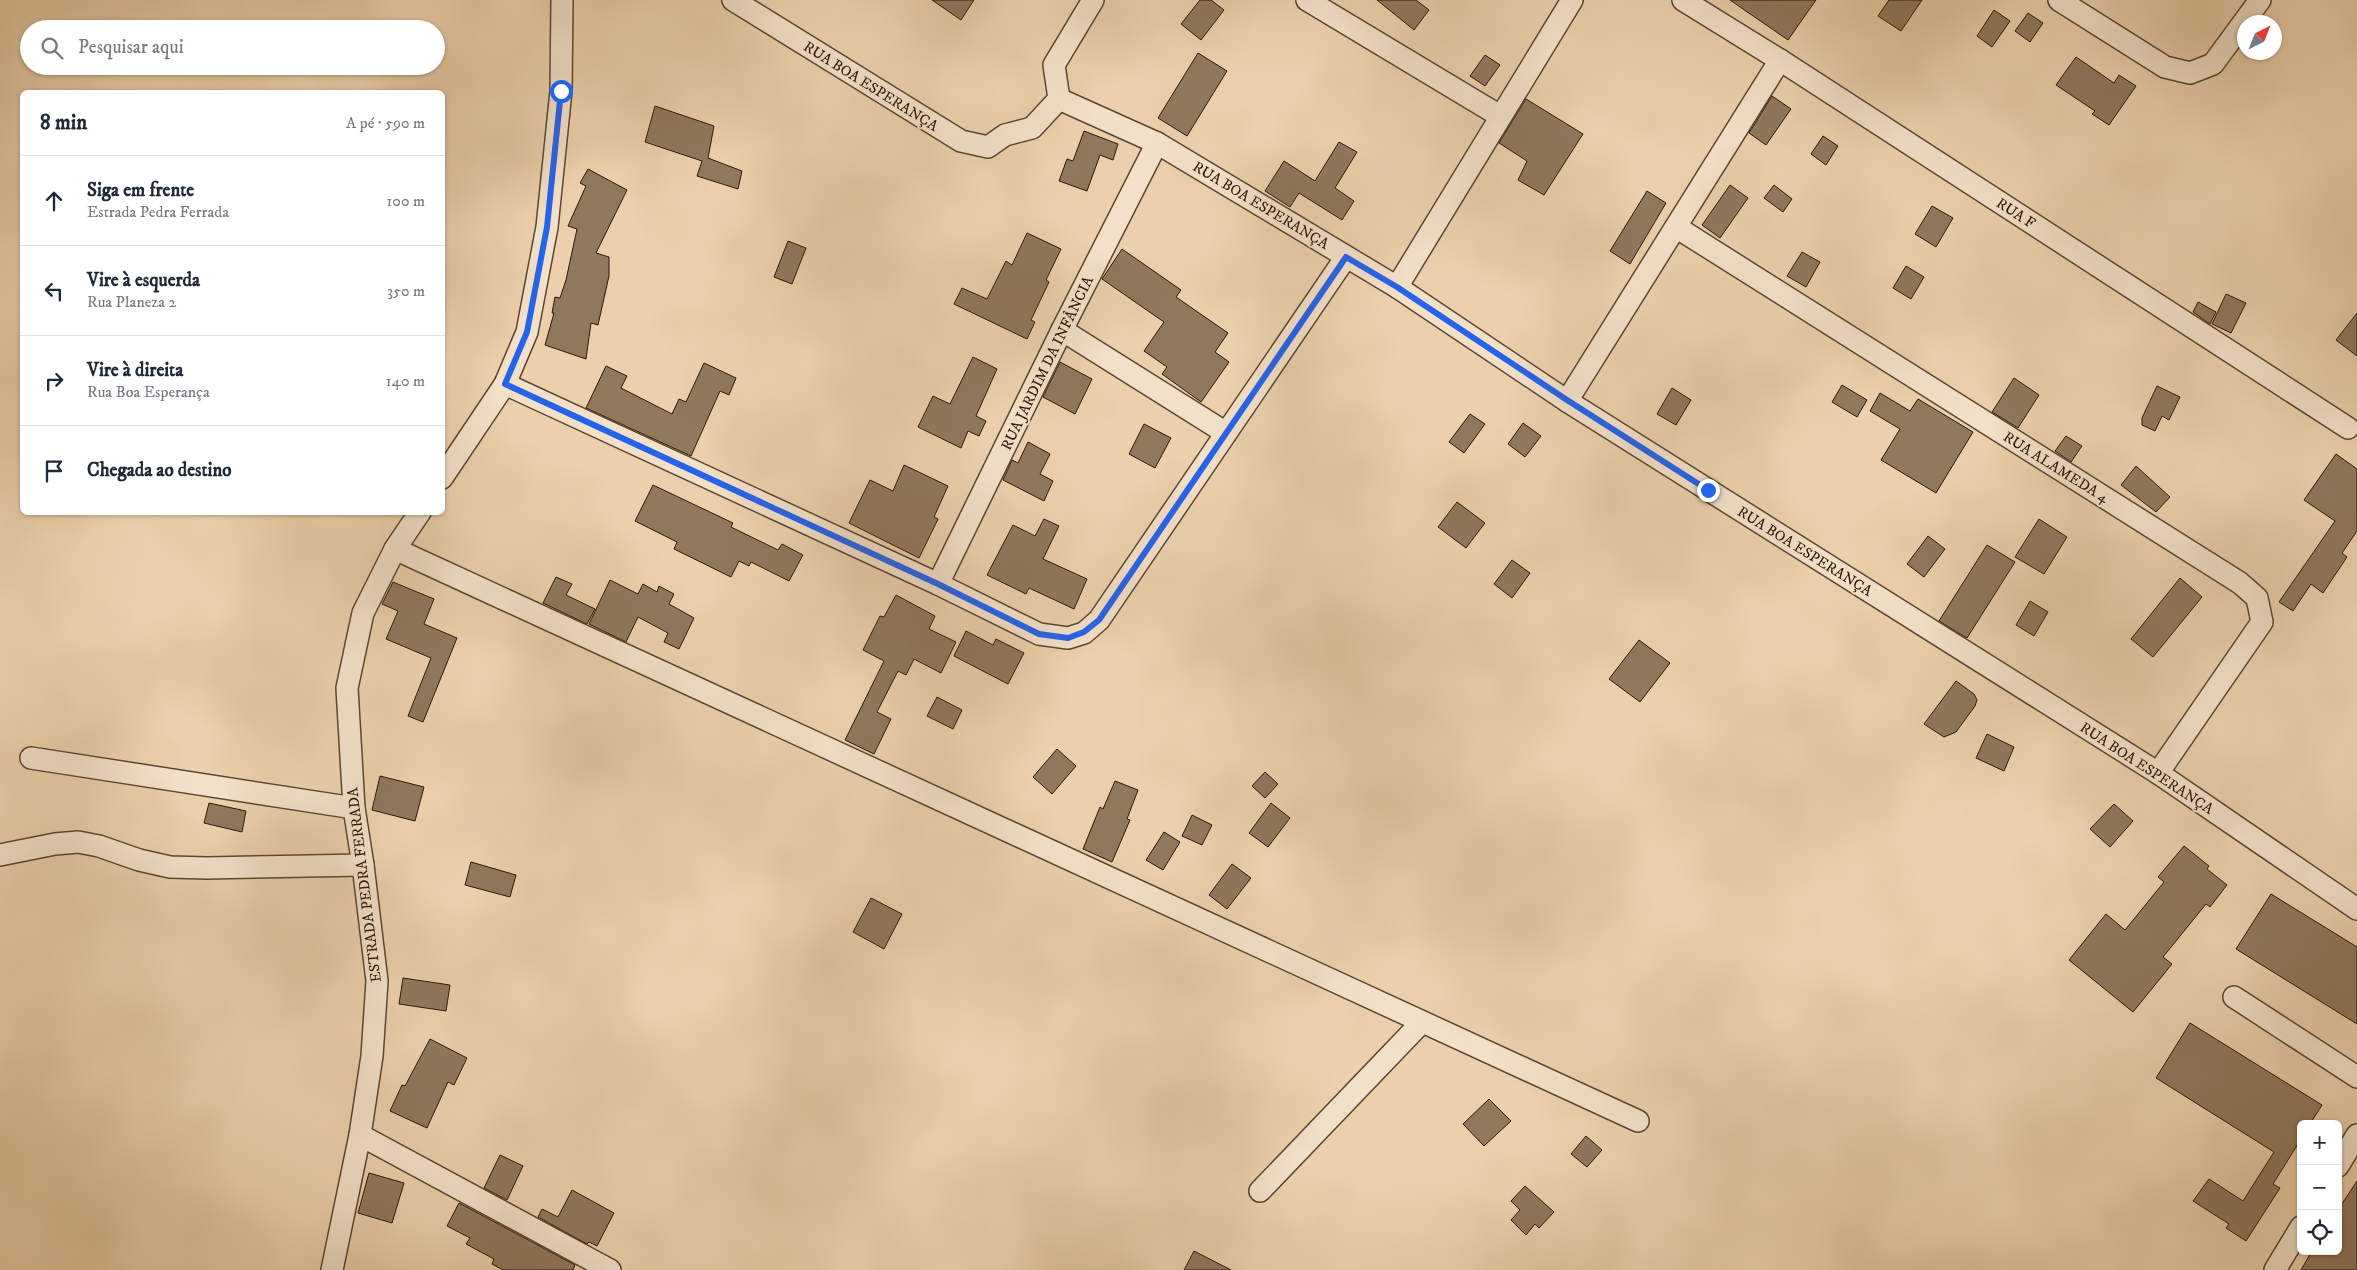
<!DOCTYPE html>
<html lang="pt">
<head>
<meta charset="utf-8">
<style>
	body { margin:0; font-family:"IM FELL DW Pica",serif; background:#f6f6f7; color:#1f2937 }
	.controls { position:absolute; right:15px; bottom:15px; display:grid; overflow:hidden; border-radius:8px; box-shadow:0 1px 4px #0004 }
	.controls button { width:45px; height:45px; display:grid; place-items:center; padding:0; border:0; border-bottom:1px solid #e0e1e3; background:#fff; color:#1f2937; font:25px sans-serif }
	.compass { position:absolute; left:2237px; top:15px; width:45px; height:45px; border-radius:50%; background:#fff; box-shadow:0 1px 4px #0004; rotate:43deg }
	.stop { position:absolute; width:15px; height:15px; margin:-11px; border:4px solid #2563eb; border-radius:50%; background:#fff }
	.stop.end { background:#2563eb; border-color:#fff; box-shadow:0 1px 5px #0008 }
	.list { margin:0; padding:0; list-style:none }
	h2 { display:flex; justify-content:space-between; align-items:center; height:65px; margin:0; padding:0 20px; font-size:21px }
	h2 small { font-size:16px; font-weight:400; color:#747a83 }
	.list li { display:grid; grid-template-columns:32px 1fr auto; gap:15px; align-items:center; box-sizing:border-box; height:90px; padding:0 20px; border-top:1px solid #e0e1e3 }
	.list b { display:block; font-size:19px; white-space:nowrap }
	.list p { margin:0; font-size:16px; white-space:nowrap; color:#747a83 }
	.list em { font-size:16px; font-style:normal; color:#747a83 }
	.icon { flex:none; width:28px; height:28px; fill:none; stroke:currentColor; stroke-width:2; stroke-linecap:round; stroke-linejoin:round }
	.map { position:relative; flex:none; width:2357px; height:1270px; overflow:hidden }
	.search { position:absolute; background:#fff; box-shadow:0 1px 4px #0004; left:20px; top:20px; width:425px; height:55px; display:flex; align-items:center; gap:12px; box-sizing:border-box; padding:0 18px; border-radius:28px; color:#747a83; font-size:19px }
	.panel { position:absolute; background:#fff; box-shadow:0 1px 4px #0004; left:20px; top:90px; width:425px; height:425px; border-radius:8px }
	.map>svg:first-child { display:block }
	.building { fill:#90785d; stroke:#2d1809 }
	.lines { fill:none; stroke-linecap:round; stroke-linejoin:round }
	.minor-casing { stroke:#5c4632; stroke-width:24 }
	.minor { stroke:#f2e0c8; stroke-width:21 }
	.route { stroke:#2563eb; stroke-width:6 }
	.labels { text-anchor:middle; stroke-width:4; stroke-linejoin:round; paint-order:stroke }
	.street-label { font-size:15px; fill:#2d1809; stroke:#f2e0c8 }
</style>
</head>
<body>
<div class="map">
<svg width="2357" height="1270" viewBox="0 0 2357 1270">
	<rect width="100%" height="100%" fill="#ebd0ab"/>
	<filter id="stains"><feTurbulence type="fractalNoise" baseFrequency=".004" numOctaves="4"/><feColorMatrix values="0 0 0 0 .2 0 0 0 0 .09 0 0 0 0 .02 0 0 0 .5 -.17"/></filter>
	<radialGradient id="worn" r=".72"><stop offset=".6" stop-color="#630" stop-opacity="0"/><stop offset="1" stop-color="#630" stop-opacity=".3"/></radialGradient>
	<g class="building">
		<polygon points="932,0 974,0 961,20"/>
		<polygon points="1200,0 1211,0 1224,10 1201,40 1181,24"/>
		<polygon points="1377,0 1416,0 1429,10 1414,30"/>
		<polygon points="1730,0 1816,0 1788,40"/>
		<polygon points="1889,0 1922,0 1901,31 1878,16"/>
		<polygon points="1994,10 2010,21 1992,47 1977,36"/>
		<polygon points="2028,13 2043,23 2030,42 2015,31"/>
		<polygon points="1198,53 1227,71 1187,136 1158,118"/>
		<polygon points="1485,55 1500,65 1485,86 1470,76"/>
		<polygon points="2076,57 2114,83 2119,75 2136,86 2109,125 2092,114 2095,111 2056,85"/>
		<polygon points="1772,96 1791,109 1766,145 1749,133"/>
		<polygon points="1526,99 1583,134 1544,195 1518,180 1527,161 1499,143"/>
		<polygon points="655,106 714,126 708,158 742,171 738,189 697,176 702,161 645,142"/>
		<polygon points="1084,131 1118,144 1113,160 1100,155 1087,191 1059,181 1067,159 1073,161"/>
		<polygon points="1823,136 1838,146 1826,165 1811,154"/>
		<polygon points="1339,142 1357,152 1335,188 1354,201 1342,220 1299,193 1290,207 1265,191 1284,161 1315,181"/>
		<polygon points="588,169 627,190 596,253 609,257 609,276 598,325 591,323 586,359 545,345 554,313 552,313 555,297 560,298 566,280 577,229 568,226 586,186 580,183"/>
		<polygon points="1730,185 1748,198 1720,238 1702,225"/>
		<polygon points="1774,185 1792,199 1783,212 1764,198"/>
		<polygon points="1647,191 1666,203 1630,264 1610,251"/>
		<polygon points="1932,206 1953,218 1936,247 1915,234"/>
		<polygon points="1027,233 1061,249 1046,280 1049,282 1031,320 1035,322 1027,339 954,304 962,288 987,299 1006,261 1012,265"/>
		<polygon points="788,241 806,248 792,284 774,277"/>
		<polygon points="1122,249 1181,290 1176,297 1228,333 1215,352 1229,362 1201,402 1162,374 1167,367 1144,351 1164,322 1102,279"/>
		<polygon points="1802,252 1820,262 1806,287 1787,276"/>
		<polygon points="1906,266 1924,277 1911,299 1893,288"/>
		<polygon points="2226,294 2246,303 2231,333 2212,324"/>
		<polygon points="2198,302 2216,312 2210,324 2193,312"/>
		<polygon points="2357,313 2357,356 2336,340"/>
		<polygon points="973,357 997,369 976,416 986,421 979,436 968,431 961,448 918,427 933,396 950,404"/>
		<polygon points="1060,362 1092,379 1075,414 1043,397"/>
		<polygon points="704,363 736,378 729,395 720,391 691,456 586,408 606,366 627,376 621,388 672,414 679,399 686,402"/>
		<polygon points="2014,378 2039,395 2018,428 1992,412"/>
		<polygon points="1842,385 1867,400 1857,417 1832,402"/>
		<polygon points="2157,386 2180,397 2169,420 2162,416 2155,431 2142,425 2142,418"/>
		<polygon points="1672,388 1691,400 1676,425 1657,414"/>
		<polygon points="1880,393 1910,411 1918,399 1973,432 1936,493 1881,460 1900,429 1870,411"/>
		<polygon points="1470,414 1485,424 1464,453 1449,442"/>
		<polygon points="1523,423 1541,436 1525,457 1508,444"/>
		<polygon points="1144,424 1171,438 1155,468 1129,454"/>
		<polygon points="2066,436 2082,446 2071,462 2055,451"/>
		<polygon points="1028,442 1050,454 1040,474 1053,481 1044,501 1003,480 1012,460 1018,463"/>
		<polygon points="2336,454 2357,469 2357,531 2342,553 2347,557 2323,593 2311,584 2293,611 2279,602 2335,521 2304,500"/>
		<polygon points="904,465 948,486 934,517 938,519 919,558 849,523 870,480 893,491"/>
		<polygon points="2136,466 2170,497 2156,512 2121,485"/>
		<polygon points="653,485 733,523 731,527 778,550 782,544 803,555 789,581 751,562 749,566 739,561 731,577 674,549 677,542 635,521"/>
		<polygon points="1457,502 1485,523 1466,548 1438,527"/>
		<polygon points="1044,519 1059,526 1043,559 1087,579 1074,609 1029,588 1026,594 987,575 1013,525 1035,536"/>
		<polygon points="2039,519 2067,537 2044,574 2015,557"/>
		<polygon points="1928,536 1945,549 1924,577 1907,564"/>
		<polygon points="1987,545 2015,562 1967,638 1939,621"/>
		<polygon points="1512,560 1530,573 1512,598 1494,584"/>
		<polygon points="556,577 572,584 566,595 595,609 587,624 543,603"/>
		<polygon points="2180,578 2202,597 2153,657 2131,639"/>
		<polygon points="610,580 638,594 643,584 657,592 659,586 674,594 669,604 694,618 679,649 664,642 668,633 638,617 626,642 589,624"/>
		<polygon points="393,582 434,599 424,624 457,638 423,722 408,716 431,658 386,639 398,611 382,604"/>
		<polygon points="896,595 935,616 929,629 956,642 941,673 914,659 906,675 898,671 877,712 891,719 874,754 845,740 884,661 863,650 880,616 884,617"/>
		<polygon points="2030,601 2048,612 2034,636 2016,625"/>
		<polygon points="966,631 993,645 996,639 1024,653 1008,684 954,656"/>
		<polygon points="1639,640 1670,663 1640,702 1609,679"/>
		<polygon points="1956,681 1974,694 1977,700 1975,706 1956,732 1944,737 1924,724"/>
		<polygon points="937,697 962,710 953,729 927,716"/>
		<polygon points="1987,734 2014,747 2004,771 1976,758"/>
		<polygon points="1057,749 1076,766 1052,794 1033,777"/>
		<polygon points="1265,772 1278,784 1265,798 1252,786"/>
		<polygon points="380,776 424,787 415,821 372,810"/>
		<polygon points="1115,781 1138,790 1127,819 1130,820 1112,862 1083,849 1100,807 1103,809"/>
		<polygon points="209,803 246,811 242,832 204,823"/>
		<polygon points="1271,803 1290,818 1268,847 1249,833"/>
		<polygon points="2114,804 2133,821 2110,847 2090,829"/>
		<polygon points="1192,815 1212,825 1202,845 1182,836"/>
		<polygon points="1164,832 1180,842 1163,870 1146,860"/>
		<polygon points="2184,846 2209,866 2207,869 2227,885 2210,907 2206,904 2163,957 2172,964 2133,1012 2069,960 2106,914 2125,930 2164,882 2158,877"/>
		<polygon points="471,862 516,875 510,897 465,885"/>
		<polygon points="1232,864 1251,878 1227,909 1209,895"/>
		<polygon points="2271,894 2357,947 2357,1024 2236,949"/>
		<polygon points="871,898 902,914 884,949 853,932"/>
		<polygon points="403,978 450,985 446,1011 399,1004"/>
		<polygon points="2190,1023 2322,1105 2310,1124 2301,1124 2301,1139 2273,1184 2280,1188 2246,1241 2226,1228 2229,1224 2193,1201 2209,1179 2243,1201 2274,1152 2156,1078"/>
		<polygon points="430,1039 467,1058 454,1085 448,1082 427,1128 390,1111 402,1085 405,1086"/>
		<polygon points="1489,1099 1511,1121 1484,1146 1463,1124"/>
		<polygon points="1586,1136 1602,1150 1587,1167 1571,1154"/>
		<polygon points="500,1155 523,1166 507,1200 484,1188"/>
		<polygon points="369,1173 404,1183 392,1223 358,1213"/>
		<polygon points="2357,1181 2357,1270 2301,1270 2312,1251 2338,1251 2338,1210"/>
		<polygon points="1525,1186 1554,1212 1539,1228 1535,1224 1526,1235 1511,1220 1520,1210 1511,1201"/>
		<polygon points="572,1190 614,1213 597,1246 589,1242 587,1244 538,1217 542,1209 558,1217"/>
		<polygon points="459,1203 575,1265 573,1270 503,1270 492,1264 494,1259 466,1244 470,1238 447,1226"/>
		<polygon points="1194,1251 1231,1270 1184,1270"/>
	</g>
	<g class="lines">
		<defs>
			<g id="minor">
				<polyline points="733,0 961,141 988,147 1005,135 1032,128 1059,99 1157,143 1397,287 1567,401 2158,773 2357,909"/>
				<polyline points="1307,0 1500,116"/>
				<polyline points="1683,0 1780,60 2348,428"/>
				<polyline points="2059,0 2165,67 2190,73 2213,64 2260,0"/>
				<polyline points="1059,99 1054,65 1093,0"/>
				<polyline points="1676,227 2240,583 2257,598 2262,622 2158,773"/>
				<polyline points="1397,287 1572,0"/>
				<polyline points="1062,330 1226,433"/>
				<polyline points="505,384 938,584 1039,634 1068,638 1084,633 1099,620 1346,257"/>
				<polyline points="1567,401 1780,60"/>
				<polyline points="442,478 505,384 527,332 547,227 561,91 562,0"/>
				<polyline points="395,549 1638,1121"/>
				<polyline points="938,584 1062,330 1157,143"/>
				<polyline points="31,758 354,808"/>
				<polyline points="0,855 55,844 78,842 99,846 139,860 170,867 207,868 363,865"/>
				<polyline points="2234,997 2357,1077"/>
				<polyline points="360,1135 610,1270"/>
				<polyline points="2338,1166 2357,1135"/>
				<polyline points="1260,1191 1422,1022"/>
				<polyline points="332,1270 360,1135 372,1056 377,981 363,865 354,808 347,688 363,613 395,549 420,512"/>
				<polyline points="2275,1270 2301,1227"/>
			</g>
		</defs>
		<use href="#minor" class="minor-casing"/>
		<use href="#minor" class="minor"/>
	</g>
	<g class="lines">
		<polyline class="route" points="561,91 547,227 527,332 505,384 938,584 1039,634 1068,638 1084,632 1099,620 1346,257 1397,287 1567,400 1708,490"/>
	</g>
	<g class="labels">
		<g class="street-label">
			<text transform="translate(871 86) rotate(32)" y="5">RUA BOA ESPERANÇA</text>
			<text transform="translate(1261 205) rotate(31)" y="5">RUA BOA ESPERANÇA</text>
			<text transform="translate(2016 213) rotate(33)" y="5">RUA F</text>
			<text transform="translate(1047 363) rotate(-64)" y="5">RUA JARDIM DA INFÂNCIA</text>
			<text transform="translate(2056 467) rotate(32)" y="5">RUA ALAMEDA 4</text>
			<text transform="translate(1805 551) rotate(32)" y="5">RUA BOA ESPERANÇA</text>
			<text transform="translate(2147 768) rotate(33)" y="5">RUA BOA ESPERANÇA</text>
			<text transform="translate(364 885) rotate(-97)" y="5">ESTRADA PEDRA FERRADA</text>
		</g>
	</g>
	<rect width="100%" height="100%" filter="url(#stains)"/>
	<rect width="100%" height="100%" fill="url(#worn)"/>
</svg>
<div class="controls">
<button>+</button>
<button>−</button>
<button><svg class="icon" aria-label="locate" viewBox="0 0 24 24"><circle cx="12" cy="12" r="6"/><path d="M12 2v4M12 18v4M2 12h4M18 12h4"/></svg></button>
</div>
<svg class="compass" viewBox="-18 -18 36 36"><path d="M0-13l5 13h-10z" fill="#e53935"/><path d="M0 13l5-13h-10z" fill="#747a83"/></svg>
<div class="stop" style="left:561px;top:91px"></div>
<div class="stop end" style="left:1708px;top:490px"></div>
<div class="search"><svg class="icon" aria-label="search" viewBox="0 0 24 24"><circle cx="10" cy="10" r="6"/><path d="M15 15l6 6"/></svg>Pesquisar aqui</div>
<section class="panel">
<h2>8 min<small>A pé · 590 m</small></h2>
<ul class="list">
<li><svg class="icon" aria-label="ahead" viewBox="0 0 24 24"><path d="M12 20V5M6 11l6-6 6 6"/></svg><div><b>Siga em frente</b><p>Estrada Pedra Ferrada</p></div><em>100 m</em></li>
<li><svg class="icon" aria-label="left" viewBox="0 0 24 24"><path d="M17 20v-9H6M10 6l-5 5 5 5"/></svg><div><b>Vire à esquerda</b><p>Rua Planeza 2</p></div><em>350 m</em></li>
<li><svg class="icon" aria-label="right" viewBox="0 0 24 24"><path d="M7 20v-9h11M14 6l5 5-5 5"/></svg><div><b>Vire à direita</b><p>Rua Boa Esperança</p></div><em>140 m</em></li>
<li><svg class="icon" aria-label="arrive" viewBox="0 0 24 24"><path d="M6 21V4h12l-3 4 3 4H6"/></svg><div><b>Chegada ao destino</b></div></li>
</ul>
</section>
</div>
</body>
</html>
